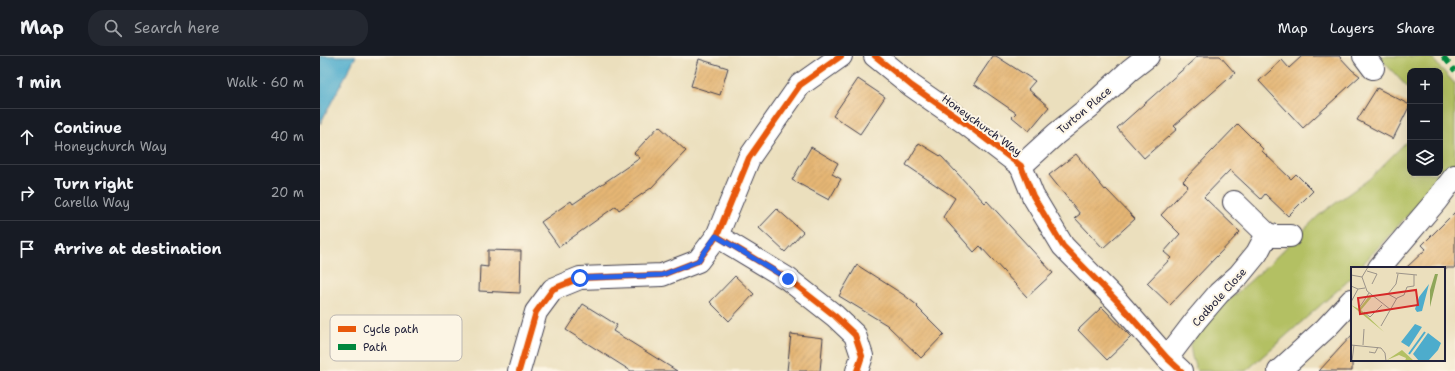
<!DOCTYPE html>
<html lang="en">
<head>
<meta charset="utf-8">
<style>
	body { margin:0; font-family:"Shantell Sans",sans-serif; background:#242831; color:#f1f3f6 }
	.controls { position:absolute; right:12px; top:12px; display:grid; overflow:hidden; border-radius:8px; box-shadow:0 4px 16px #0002 }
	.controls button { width:36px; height:36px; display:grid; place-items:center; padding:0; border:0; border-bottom:1px solid #363941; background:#171b24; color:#f1f3f6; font:20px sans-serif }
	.stop { position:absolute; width:12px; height:12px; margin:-9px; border:3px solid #2563eb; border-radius:50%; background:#fff }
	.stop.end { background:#2563eb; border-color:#fff; box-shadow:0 1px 4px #0008 }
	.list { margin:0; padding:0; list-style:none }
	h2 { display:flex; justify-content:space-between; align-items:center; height:52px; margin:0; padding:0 16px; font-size:17px }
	h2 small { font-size:13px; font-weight:400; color:#9ea1a6 }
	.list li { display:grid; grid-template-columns:26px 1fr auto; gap:12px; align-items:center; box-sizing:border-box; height:56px; padding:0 16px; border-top:1px solid #363941 }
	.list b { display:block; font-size:15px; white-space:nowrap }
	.list p { margin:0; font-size:13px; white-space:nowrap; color:#9ea1a6 }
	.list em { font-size:13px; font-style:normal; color:#9ea1a6 }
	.icon { flex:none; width:22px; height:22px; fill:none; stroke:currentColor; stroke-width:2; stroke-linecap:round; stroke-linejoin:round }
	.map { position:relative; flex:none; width:1135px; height:315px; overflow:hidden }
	header { display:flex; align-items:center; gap:24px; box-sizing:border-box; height:56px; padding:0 20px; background:#171b24; border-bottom:1px solid #363941 }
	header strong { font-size:19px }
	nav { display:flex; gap:22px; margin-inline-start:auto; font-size:14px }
	.search { width:280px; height:36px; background:#242831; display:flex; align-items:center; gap:10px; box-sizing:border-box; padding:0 14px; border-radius:16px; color:#9ea1a6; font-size:15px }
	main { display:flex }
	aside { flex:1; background:#171b24 }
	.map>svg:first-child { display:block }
	.grass { fill:#b3c063; stroke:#6a714f }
	.water { fill:#4daccc; stroke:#386784 }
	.building { fill:url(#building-hatch) }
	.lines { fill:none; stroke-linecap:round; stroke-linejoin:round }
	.minor-casing { stroke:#403e4e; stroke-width:24 }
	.minor { stroke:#fff; stroke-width:22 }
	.quiet { stroke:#00873e; stroke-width:5; stroke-dasharray:10 5; stroke-linecap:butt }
	.cycleway-casing { stroke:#fcf5e5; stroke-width:8 }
	.cycleway { stroke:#e8590c; stroke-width:6 }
	.route { stroke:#2563eb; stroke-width:5 }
	.labels { text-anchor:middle; stroke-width:4; stroke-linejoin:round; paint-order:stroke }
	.street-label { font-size:11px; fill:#22223b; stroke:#fcf5e5 }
	.inset-river { fill:none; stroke:#4daccc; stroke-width:2 }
	.inset-road { fill:none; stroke:#9b9389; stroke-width:1 }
	.view { fill:#d62828; fill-opacity:0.15; stroke:#d62828; stroke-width:2 }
	.inset-edge { fill:none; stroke:#22223b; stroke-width:2 }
	.key { fill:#fcf5e5; stroke:#bbb6b2; stroke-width:1 }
	.key-label { font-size:11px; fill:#22223b }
</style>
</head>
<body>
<header>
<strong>Map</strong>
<div class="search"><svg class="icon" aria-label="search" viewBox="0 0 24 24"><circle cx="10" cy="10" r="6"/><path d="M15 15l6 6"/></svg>Search here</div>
<nav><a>Map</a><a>Layers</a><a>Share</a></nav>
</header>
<main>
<aside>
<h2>1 min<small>Walk · 60 m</small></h2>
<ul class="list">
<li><svg class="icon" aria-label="ahead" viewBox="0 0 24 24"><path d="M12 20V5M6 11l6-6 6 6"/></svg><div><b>Continue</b><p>Honeychurch Way</p></div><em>40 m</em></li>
<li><svg class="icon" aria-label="right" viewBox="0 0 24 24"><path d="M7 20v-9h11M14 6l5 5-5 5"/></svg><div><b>Turn right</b><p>Carella Way</p></div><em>20 m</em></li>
<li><svg class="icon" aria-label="arrive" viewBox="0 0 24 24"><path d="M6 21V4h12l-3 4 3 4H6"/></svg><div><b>Arrive at destination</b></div></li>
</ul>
</aside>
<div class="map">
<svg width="1135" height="315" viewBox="0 0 1135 315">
	<defs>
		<pattern id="building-hatch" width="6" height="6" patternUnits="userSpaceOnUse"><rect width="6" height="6" fill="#e5b675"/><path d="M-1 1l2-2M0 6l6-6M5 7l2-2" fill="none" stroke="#c49c66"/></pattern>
	</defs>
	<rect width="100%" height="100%" fill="#fcf5e5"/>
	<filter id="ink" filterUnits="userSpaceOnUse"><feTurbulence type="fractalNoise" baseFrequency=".025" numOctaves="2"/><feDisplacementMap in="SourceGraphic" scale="8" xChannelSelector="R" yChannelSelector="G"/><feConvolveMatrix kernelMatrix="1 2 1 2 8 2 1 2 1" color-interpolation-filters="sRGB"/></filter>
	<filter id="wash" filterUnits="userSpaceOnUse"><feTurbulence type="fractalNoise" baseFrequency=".012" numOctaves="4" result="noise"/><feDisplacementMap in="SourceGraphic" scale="16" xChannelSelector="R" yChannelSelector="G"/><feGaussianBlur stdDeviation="0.9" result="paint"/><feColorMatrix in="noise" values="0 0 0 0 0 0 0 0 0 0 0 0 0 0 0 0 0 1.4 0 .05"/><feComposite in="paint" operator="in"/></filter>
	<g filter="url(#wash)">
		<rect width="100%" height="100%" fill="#ebdfbd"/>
		<polygon class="grass" points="1058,0 1110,0 1135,28 1135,108 1039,212 1032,212 1032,220 1028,225 926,315 877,315 872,301 870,289 883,267 947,210 998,160 1049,123 1090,82 1090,117 1120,117 1120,15 1090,15 1090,34"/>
		<polygon class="water" points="0,0 36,0 0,68"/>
		<g id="blocks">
			<g class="building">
				<polygon points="673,0 676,0 715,25 708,33 729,51 709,75 692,61 696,57 654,28"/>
				<polygon points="878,0 900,0 915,17 854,70 857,73 824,102 797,72"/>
				<polygon points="982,0 1019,0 1032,14 1040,20 983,72 939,25 962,4 969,12"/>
				<polygon points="379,3 408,12 400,39 371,30"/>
				<polygon points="538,23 565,41 540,78 513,60"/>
				<polygon points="1057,32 1090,49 1073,83 1037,64"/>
				<polygon points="918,68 943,93 942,95 971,123 976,118 993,135 968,160 945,138 941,143 910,114 884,141 920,176 850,249 827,227 851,202 844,196 860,178 841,159 868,130 863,125"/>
				<polygon points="339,70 366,95 331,132 299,154 296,150 239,191 221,166 251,145 253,148 320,102 314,97"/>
				<polygon points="599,87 622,101 665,147 667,145 733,217 707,241 660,190 654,196 623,161 635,142 586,109"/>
				<polygon points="491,91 518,107 512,118 521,123 509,144 472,124"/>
				<polygon points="756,98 785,134 786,133 815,163 783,192 755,162 760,158 729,119"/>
				<polygon points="457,153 483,176 465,196 439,172"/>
				<polygon points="1135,156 1135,212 1086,212 1106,193 1102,189"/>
				<polygon points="168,194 201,195 200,237 159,235 160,210 168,211"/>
				<polygon points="537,209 584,239 598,250 597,251 624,278 601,302 567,269 519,240"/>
				<polygon points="415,220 434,238 409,265 390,246"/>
				<polygon points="263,248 297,269 293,275 357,315 311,315 246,274"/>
				<polygon points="782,251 811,281 787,304 758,274"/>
				<polygon points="471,278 503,282 500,315 467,315"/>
				<polygon points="1032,279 1032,315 999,315"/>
			</g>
		</g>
	</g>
	<g filter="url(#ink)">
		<use href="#blocks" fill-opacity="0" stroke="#403e4e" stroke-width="1"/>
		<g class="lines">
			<defs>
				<g id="minor">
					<polyline points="555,0 592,30 645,67 701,110 713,140 743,190 797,245 847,302 861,315"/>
					<polyline points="1044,0 1053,12"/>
					<polyline points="701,110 736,78 772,49 810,14 828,0"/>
					<polyline points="947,178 955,180 970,180"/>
					<polyline points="397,180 468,223 515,260 535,279 542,300 537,315"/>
					<polyline points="1059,212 1116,145 1135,120"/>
					<polyline points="847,302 876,264 899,237 919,219 937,197 947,178 914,146"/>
					<polyline points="199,315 216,256 233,233 260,222 342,219 378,205 397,180 429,102 480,29 521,0"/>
					<polyline points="959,315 1006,272 1032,244"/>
				</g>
			</defs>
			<use href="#minor" class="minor-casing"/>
			<use href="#minor" class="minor"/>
			<polyline class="quiet" points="1123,0 1135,15"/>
			<defs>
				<g id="cycleway">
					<polyline points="555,0 592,30 645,67 701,110 713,140 743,190 797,245 847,302 861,315"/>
					<polyline points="397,180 468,223 515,260 535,279 542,300 537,315"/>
					<polyline points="199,315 216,256 233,233 260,222 342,219 378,205 397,180 429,102 480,29 521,0"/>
				</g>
			</defs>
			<use href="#cycleway" class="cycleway-casing"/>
			<use href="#cycleway" class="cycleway"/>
		</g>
	</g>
	<g class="lines" filter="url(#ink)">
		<polyline class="route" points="260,222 342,219 378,205 396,180 468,223"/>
	</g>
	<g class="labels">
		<g class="street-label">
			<text transform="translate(764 54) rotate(-40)" y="4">Turton Place</text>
			<text transform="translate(662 69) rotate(36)" y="4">Honeychurch Way</text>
			<text transform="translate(899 241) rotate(-48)" y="4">Codbole Close</text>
		</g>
	</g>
	<g transform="translate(1031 211)">
		<rect width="94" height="94" fill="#ebdfbd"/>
		<path d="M19,28L20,31L10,43L33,65L0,38L8,42ZM51,83L63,94H54L55,91L48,88L36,93Z" fill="#b3c063"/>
		<path d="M84,7H87L79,40V23Z" fill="#8ea659"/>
		<path d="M78,17L71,44L66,45L64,42L68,30ZM64,57L71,60L58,80L50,75ZM77,66L90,76L87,83L77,94H68L62,87Z" fill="#4daccc"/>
		<path class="inset-river" d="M58,87L74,65"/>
		<path class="inset-road" d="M16,4L26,7L21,17M45,6L66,8M0,8L11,10L17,0M11,10L16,24L40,43M0,19L7,22L14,21M46,32L37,27L45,17L47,7M0,35L7,22M8,41L18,26M13,45L19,50L31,38M30,59L46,31L53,28L56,20L63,19V8M0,78L30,81L34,86L35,94M12,78L13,62M18,85L24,86L27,80M1,94L3,78"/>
		<path class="view" d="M65,23L67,38L9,47L7,31Z"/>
		<rect width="94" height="94" class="inset-edge"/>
	</g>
	<rect x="10" y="259" width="132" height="46" rx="6" class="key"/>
	<rect x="18" y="270" width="18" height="6" fill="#e8590c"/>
	<rect x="18" y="288" width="18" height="6" fill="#00873e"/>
	<g class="key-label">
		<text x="43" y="277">Cycle path</text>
		<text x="43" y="295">Path</text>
	</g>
</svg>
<div class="controls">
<button>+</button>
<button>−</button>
<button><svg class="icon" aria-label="layers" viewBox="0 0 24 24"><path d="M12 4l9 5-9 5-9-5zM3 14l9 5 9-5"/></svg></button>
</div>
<div class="stop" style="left:260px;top:222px"></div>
<div class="stop end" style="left:468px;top:223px"></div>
</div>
</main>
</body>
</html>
